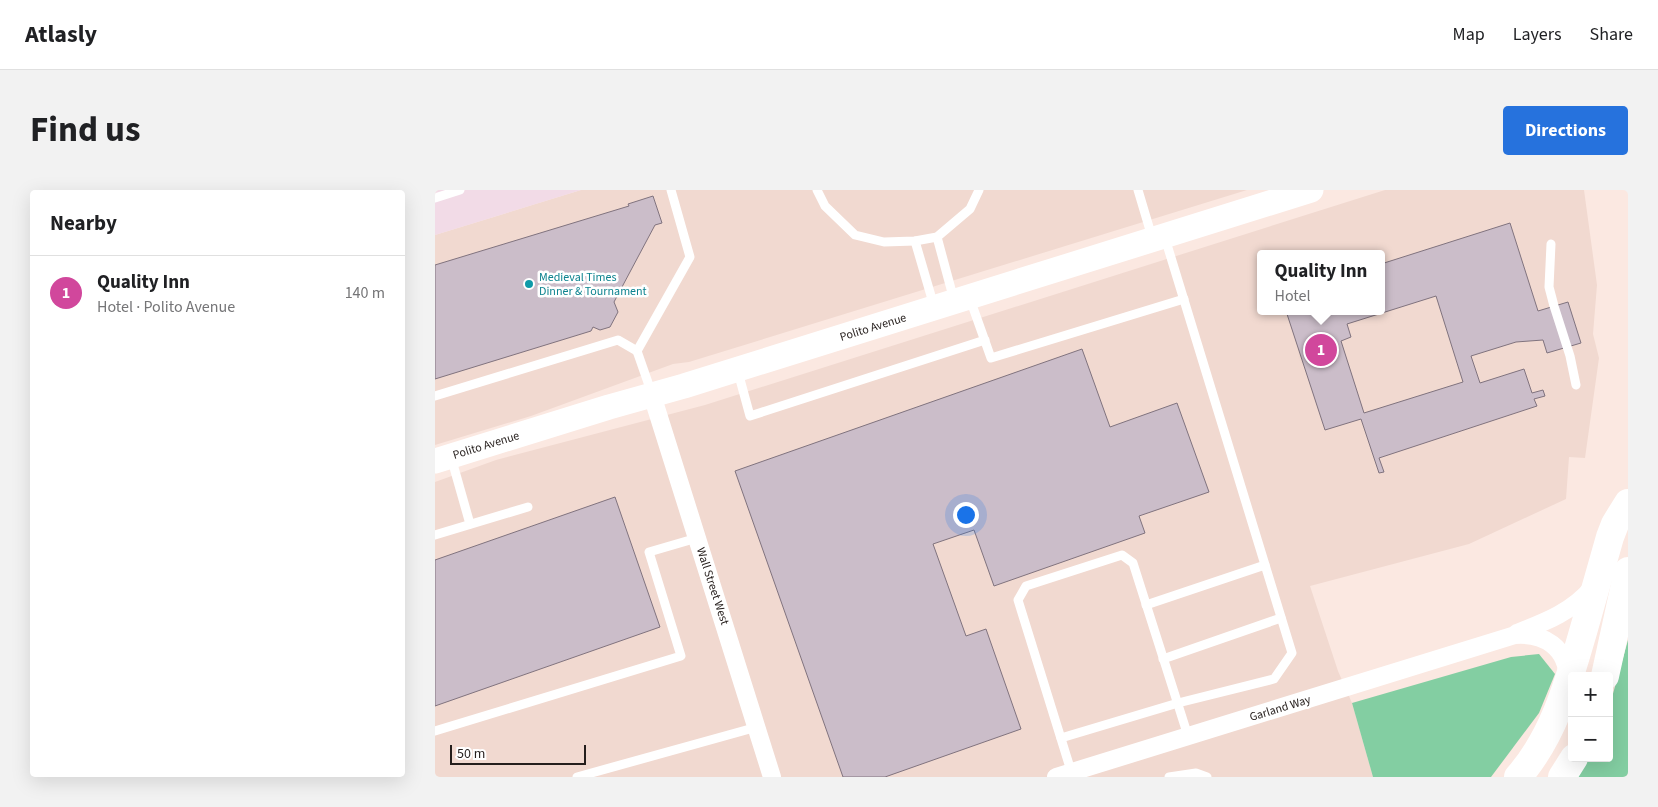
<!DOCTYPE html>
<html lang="en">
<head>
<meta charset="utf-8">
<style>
	body { margin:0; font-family:"Source Sans 3",sans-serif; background:#f2f2f2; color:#202124 }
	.controls { position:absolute; right:15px; bottom:15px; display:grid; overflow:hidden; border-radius:5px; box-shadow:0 5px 20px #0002 }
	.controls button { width:45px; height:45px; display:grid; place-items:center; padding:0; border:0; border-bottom:1px solid #e0e0e0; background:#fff; color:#202124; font:25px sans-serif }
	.scale { position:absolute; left:15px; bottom:12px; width:136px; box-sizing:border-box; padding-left:5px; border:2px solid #251e1c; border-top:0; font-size:14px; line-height:18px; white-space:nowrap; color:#251e1c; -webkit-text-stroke:4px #fff; paint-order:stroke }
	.you { position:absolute; left:530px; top:324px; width:18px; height:18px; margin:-12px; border:4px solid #fff; border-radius:50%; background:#1a73e8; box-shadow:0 0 0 8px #1a73e833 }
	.badge { display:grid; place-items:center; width:32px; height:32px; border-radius:50%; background:#2672dd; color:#fff; font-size:16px; font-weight:700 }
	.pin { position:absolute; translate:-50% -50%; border:2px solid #fff; box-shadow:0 1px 5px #0006 }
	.popup { position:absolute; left:822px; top:60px; width:128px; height:65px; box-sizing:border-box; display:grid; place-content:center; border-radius:5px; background:#fff; filter:drop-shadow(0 1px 4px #0005); font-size:16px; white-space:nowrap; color:#757577 }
	.popup b { font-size:19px; color:#202124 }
	.popup::after { content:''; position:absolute; left:50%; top:100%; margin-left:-10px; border:10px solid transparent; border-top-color:#fff }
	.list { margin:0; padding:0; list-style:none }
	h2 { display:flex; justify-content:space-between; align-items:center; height:65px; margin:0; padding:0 20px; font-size:21px }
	h2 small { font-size:16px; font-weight:400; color:#757577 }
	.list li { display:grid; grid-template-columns:32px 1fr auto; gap:15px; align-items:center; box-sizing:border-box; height:75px; padding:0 20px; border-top:1px solid #e0e0e0 }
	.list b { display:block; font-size:19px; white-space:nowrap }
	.list p { margin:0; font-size:16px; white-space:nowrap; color:#757577 }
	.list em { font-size:16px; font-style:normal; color:#757577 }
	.map { position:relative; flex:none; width:1193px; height:587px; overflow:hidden; border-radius:5px }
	header { display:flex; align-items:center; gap:30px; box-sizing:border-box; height:70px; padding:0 25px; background:#fff; border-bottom:1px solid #e0e0e0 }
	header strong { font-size:24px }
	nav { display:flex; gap:28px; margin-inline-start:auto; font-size:18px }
	.intro { display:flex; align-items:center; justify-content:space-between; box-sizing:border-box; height:120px; padding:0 30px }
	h1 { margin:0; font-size:35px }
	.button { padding:12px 22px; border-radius:5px; background:#2672dd; color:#fff; font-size:18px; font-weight:700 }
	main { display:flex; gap:30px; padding:0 30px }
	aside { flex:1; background:#fff; border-radius:5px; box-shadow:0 5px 20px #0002 }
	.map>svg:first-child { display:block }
	.commercial { fill:#f1d9d0; fill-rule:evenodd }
	.industrial { fill:#f2dbe7 }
	.green { fill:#83cea2 }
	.building { fill:#cbbdc9; stroke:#80737e; fill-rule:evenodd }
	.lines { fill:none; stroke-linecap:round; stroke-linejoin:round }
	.lane { stroke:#fff; stroke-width:9 }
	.street { stroke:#fff; stroke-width:18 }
	.secondary { stroke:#fff; stroke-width:25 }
	.primary { stroke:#fff; stroke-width:28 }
	.culture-dot { fill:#0f9aa8; stroke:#fff; stroke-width:2 }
	.labels { text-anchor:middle; stroke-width:5; stroke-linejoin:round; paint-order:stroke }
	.culture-label { font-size:12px; fill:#0d838f; stroke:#fff; text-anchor:start }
	.street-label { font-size:12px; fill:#251e1c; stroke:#fff }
</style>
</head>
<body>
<header>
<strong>Atlasly</strong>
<nav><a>Map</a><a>Layers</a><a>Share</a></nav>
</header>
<div class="intro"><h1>Find us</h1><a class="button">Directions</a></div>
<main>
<aside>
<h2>Nearby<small></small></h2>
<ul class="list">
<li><span class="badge" style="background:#d1479c">1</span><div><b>Quality Inn</b><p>Hotel · Polito Avenue</p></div><em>140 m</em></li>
</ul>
</aside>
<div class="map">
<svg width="1193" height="587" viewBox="0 0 1193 587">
	<rect width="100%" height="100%" fill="#fbe8e1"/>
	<g class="commercial">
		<polygon points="146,0 812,0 254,172 238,174 96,226 0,255 0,45"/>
		<path d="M950,0H1149L1162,95L1158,144L1164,168L1150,268L1134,267L1131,309L1034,354L875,396L903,481L917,513L938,587H0V292L61,270L270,215ZM826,64H946V121H826Z"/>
	</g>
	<polygon class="industrial" points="0,0 146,0 0,45"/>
	<g class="green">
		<polygon points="1193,450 1193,587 1143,587 1154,568 1174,568 1174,518"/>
		<polygon points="1104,464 1120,484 1104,523 1056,587 938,587 917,513 1076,467"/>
	</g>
	<g class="building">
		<polygon points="218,6 227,33 220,35 179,112 183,122 175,137 165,140 158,137 156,141 0,189 0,75 194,16 193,14"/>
		<path d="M1075,33L1103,121L1133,112L1146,153L1112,163L1108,150L1081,152L1036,166L1045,193L1089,179L1097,203L1108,200L1110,206L1099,209L1102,216L944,268L949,282L944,283L926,229L890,240L851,121H946V74ZM1001,106L1028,192L929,223L906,151L916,147L912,134Z"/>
		<polygon points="647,159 675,237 742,213 774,302 704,326 710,343 559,396 539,340 498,354 531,446 551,439 586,539 450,587 408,587 300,281"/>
		<polygon points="180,307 225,437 0,516 0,370"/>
	</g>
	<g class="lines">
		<g class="lane">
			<polyline points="382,0 390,16 420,45 449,52 480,51 502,47 535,19 544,0"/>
			<polyline points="703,0 717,47"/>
			<polyline points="0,8 25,0"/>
			<polyline points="502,47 519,110"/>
			<polyline points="480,51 499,116"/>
			<polyline points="1116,54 1114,97 1119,116 1135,166 1141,195"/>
			<polyline points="535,109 556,168 749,109"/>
			<polyline points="303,182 315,226 550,150"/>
			<polyline points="217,204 202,161 255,67 236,0"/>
			<polyline points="0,206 183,150 202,161"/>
			<polyline points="16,267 35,334"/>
			<polyline points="0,345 93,317"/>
			<polyline points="711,415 830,375"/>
			<polyline points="728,469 846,428"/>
			<polyline points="0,541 246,466 214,362 262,348"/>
			<polyline points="626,548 743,513 839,489 857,463 730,48"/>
			<polyline points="637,584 583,410 591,396 687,365 698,373 753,546"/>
			<polyline points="142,587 322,537"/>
			<polyline points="734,587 761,583 772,587"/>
		</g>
		<g class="street">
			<polyline points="217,205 337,587"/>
			<path d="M1082,443C1110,432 1137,422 1157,398"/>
			<path d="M621,587L1080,445C1109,443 1132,457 1133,489"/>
		</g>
		<polyline class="secondary" points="0,271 174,217 249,196 876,0"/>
		<g class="primary">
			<polyline points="1170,486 1193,381"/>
			<path d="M1083,587C1119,546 1133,494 1148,442C1157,410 1166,379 1175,347L1180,334L1193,313"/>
			<polyline points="1127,587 1139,568"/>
		</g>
	</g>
	<circle class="culture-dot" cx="94" cy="94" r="5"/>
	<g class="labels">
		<g class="culture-label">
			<text x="104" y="91">Medieval Times<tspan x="104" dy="14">Dinner &amp; Tournament</tspan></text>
		</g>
		<g class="street-label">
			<text transform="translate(438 137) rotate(-17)" y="4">Polito Avenue</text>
			<text transform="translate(51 255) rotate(-17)" y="4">Polito Avenue</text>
			<text transform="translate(278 396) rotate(72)" y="4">Wall Street West</text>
			<text transform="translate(845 518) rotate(-17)" y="4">Garland Way</text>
		</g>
	</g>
</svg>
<div class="controls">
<button>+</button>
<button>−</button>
</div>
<div class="scale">50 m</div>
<div class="you"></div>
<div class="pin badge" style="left:886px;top:160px;background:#d1479c">1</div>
<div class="popup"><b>Quality Inn</b>Hotel</div>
</div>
</main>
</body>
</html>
